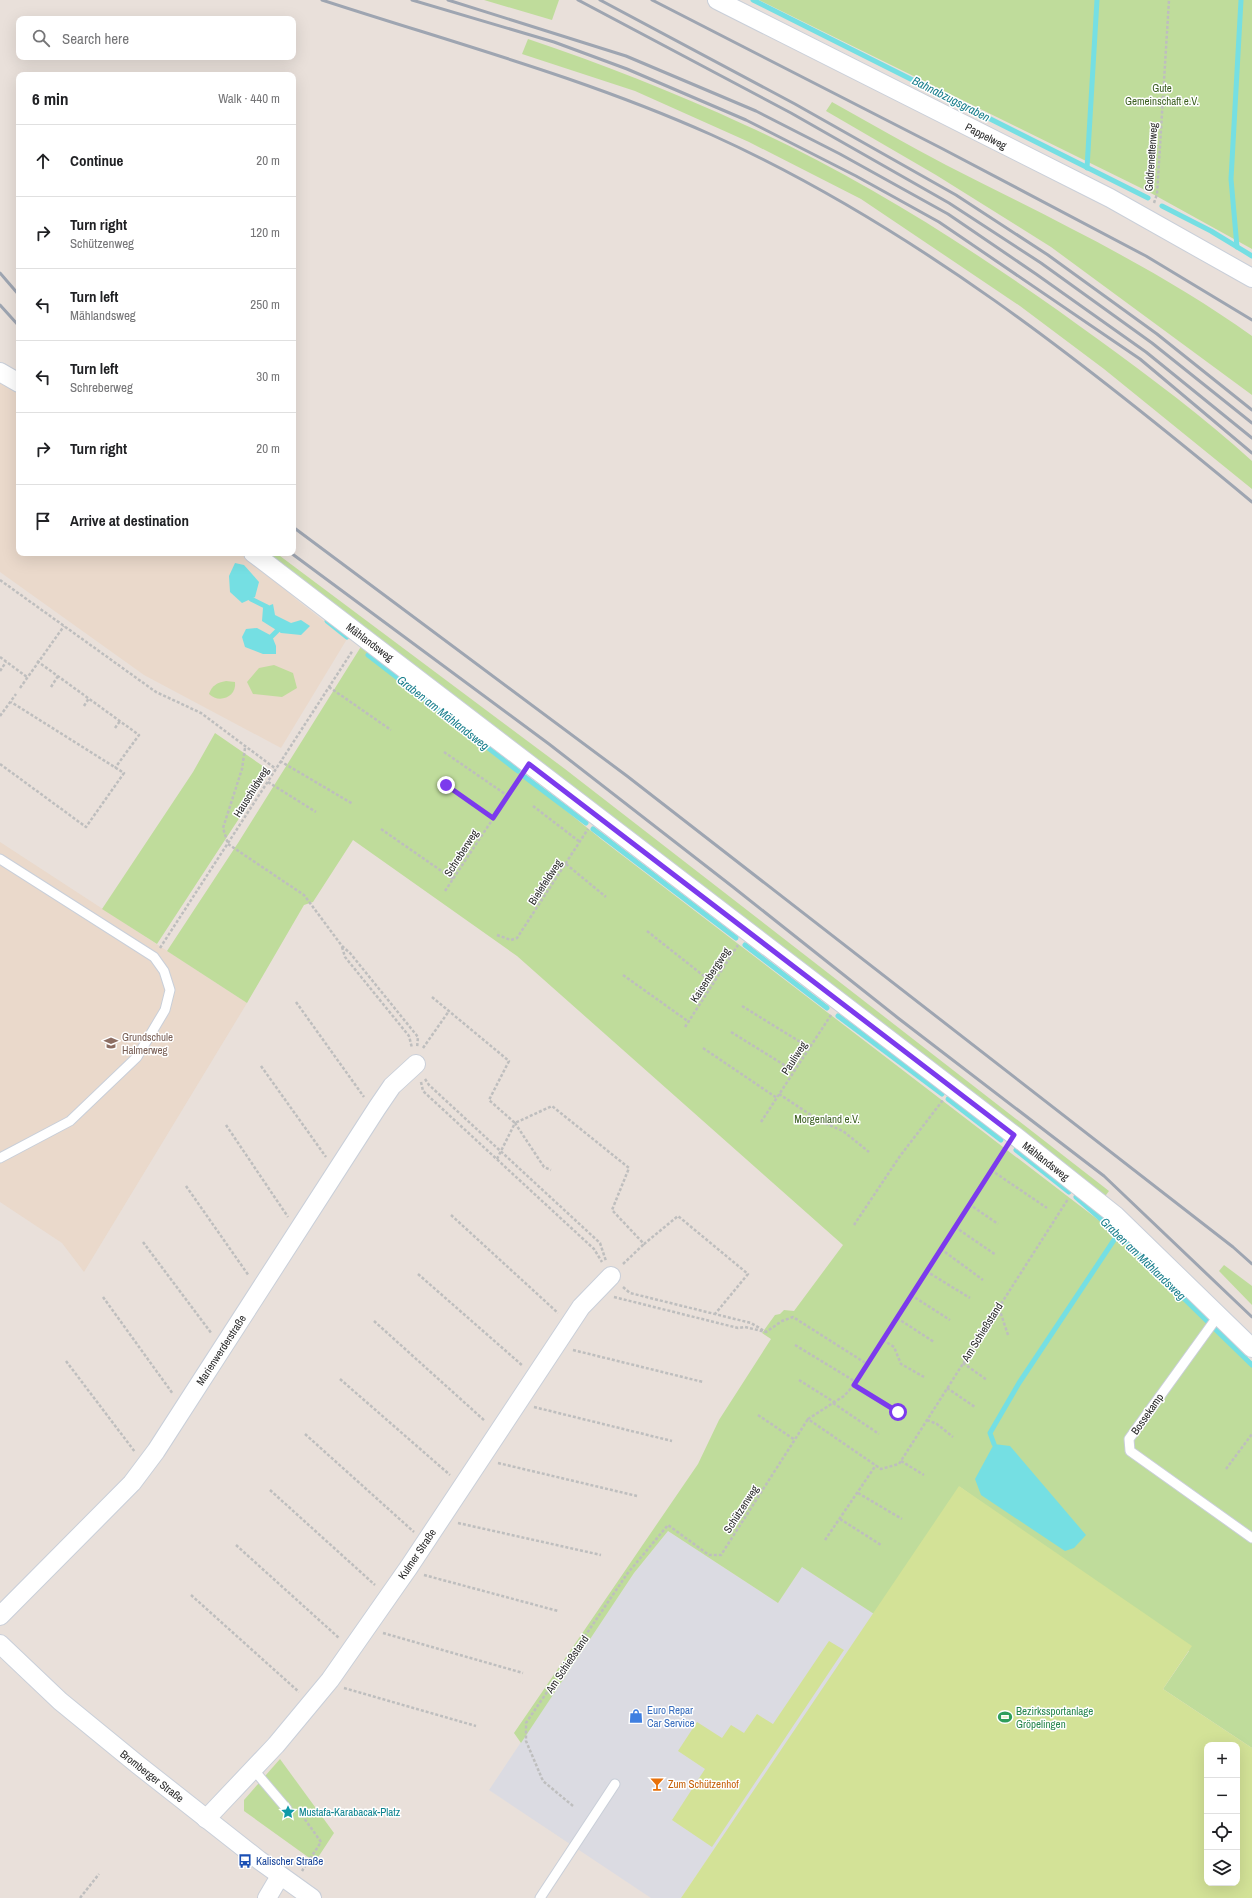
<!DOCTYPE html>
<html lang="en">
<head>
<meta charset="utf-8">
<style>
	body { margin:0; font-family:"Archivo Narrow",sans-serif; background:#f6f6f6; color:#202124 }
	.controls { position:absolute; right:12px; bottom:12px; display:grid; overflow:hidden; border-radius:8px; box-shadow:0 4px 16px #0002 }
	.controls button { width:36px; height:36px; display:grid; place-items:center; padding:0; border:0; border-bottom:1px solid #e0e0e0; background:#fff; color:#202124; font:20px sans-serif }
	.stop { position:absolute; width:12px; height:12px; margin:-9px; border:3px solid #7c3aed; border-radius:50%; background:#fff }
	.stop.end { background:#7c3aed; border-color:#fff; box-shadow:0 1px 4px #0008 }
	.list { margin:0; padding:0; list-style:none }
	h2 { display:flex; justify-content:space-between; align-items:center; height:52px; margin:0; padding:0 16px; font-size:17px }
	h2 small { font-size:13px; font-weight:400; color:#757577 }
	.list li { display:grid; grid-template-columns:26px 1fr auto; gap:12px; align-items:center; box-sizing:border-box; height:72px; padding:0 16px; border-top:1px solid #e0e0e0 }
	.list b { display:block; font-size:15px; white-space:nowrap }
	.list p { margin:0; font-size:13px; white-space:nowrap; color:#757577 }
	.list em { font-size:13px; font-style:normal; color:#757577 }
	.icon { flex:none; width:22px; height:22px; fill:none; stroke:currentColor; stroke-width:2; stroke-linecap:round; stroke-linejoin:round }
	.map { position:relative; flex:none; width:1252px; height:1898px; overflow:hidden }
	.search { position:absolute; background:#fff; box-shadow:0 4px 16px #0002; left:16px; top:16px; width:280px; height:44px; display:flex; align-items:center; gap:10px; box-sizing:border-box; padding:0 14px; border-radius:8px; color:#757577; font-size:15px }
	.panel { position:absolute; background:#fff; box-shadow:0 4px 16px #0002; left:16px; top:72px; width:280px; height:484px; border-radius:8px }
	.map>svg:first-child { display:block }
	.industrial { fill:#dbdbe2 }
	.education { fill:#ead9cb }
	.green { fill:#bfdc9b }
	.pitch { fill:#d3e297; fill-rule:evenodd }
	.water { fill:#75dfe3 }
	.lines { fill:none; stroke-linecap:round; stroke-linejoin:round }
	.stream { stroke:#75dfe3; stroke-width:5 }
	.lane-casing { stroke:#c9cfd9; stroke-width:11 }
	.street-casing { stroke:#c9cfd9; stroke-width:20 }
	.path { stroke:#bebebe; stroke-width:2.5; stroke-dasharray:3 2; stroke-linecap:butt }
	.lane { stroke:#fff; stroke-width:9 }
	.street { stroke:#fff; stroke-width:18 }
	.rail { stroke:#9ea5b1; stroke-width:3 }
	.route { stroke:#7c3aed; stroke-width:5 }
	.labels { text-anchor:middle; stroke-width:3; stroke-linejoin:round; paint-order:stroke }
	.park-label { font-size:11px; fill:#3a5e1f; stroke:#fff }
	.street-label { font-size:11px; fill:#282828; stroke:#fff }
	.education-label { font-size:11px; fill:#785e54; stroke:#fff; text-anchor:start }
	.shop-label { font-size:11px; fill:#366cbe; stroke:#fff; text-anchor:start }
	.leisure-label { font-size:11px; fill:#27864d; stroke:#fff; text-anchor:start }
	.food-label { font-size:11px; fill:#c56008; stroke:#fff; text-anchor:start }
	.culture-label { font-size:11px; fill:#0d838f; stroke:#fff; text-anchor:start }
	.transit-label { font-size:11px; fill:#164399; stroke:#fff; text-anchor:start }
	.water-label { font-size:12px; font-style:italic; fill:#187e8c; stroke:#fff }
</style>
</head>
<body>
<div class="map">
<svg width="1252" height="1898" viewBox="0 0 1252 1898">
	<rect width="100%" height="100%" fill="#e9e0da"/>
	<polygon class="industrial" points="668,1531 778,1603 802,1567 874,1614 681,1898 651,1898 489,1790 634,1573"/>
	<g class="education">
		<polygon points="0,380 19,392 19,553 243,553 297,600 347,639 281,748 144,675 0,572"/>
		<polygon points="0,842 247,1003 84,1272 62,1243 0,1202"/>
	</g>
	<g class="green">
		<polygon points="484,0 559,0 552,20"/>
		<polygon points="759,0 1252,0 1252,249 1149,192"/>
		<path d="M528,39C602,64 674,92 745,125C871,182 988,259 1099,340C1151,378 1204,417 1252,461V489L1104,369L1020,306L861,199L749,142L635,91L522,54Z"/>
		<path d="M832,102C870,123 908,145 946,165C1050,218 1157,268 1252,336V395L1051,247L936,175L826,111Z"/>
		<polygon points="265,553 276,553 565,769 1109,1191 1103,1199"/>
		<polygon points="362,645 601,839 1118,1235 1157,1269 1252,1362 1252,1748 1163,1689 1189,1651 960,1487 874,1614 802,1567 778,1603 668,1531 634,1573 521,1743 514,1733 698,1464 719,1420 771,1339 762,1333 775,1315 780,1314 784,1310 794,1311 843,1245 517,956 353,840 313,902 304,905 247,1003 167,951 238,843"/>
		<polygon points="274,665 293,673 297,688 282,697 253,694 247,682 259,668"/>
		<path d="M226,681L235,682C237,697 219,704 209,694C212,685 217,683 226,681Z"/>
		<polygon points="215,733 270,771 157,944 102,909 193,772"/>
		<polygon points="1224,1265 1252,1286 1252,1305 1219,1271"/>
		<polygon points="280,1759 334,1833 315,1862 244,1811 244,1800"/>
	</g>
	<g class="pitch">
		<path d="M959,1486L1192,1646L1163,1689L1252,1748V1898H681ZM1207,1745H1237V1883H1207Z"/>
		<polygon points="829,1641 844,1650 712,1847 672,1820 705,1769 678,1751 697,1722 722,1738 731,1725 744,1733 757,1714 773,1724"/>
	</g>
	<g class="water">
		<polygon points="235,563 244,565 259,582 255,597 242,603 230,592 229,576"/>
		<polygon points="273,604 275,615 291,623 301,620 310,626 301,635 281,633 262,621 263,608"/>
		<polygon points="257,628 272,636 276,646 276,654 263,654 245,647 242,637 246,629"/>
		<polygon points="994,1444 1010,1446 1086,1535 1074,1548 1065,1551 981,1495 975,1479"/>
	</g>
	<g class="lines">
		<g class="stream">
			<polyline points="753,0 1148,198"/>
			<polyline points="1087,168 1097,0"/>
			<polyline points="1162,206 1211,231 1252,256"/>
			<polyline points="1237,247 1231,179 1241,0"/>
			<polyline points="251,599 267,607"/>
			<polyline points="327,621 347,637"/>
			<polyline points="272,636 277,631"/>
			<polyline points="368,655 518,771"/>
			<polyline points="525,777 586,823"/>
			<polyline points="593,829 736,938"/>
			<polyline points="745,945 827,1008"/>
			<polyline points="838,1016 942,1094"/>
			<polyline points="948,1099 1001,1140"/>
			<polyline points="1016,1150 1069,1192"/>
			<polyline points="1076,1197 1118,1234 1208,1322"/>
			<polyline points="1214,1328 1252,1365"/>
			<polyline points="994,1444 990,1433 1019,1383 1118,1234"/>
		</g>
		<defs>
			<g id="lane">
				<polyline points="0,859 154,957 164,971 170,990 165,1010 137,1057 70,1121 0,1158"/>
				<polyline points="1218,1316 1129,1439 1130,1451 1252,1538"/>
				<polyline points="253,1769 287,1809"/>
				<polyline points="540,1898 615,1784"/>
			</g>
			<g id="street">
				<polyline points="717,0 1110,198 1252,278"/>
				<polyline points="0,372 19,383"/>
				<polyline points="253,553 1014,1135 1115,1215 1252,1348"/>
				<polyline points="0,1616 132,1483 156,1451 377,1108 392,1086 416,1064"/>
				<polyline points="0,1644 60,1701 137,1764 259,1860 312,1898"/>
				<polyline points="206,1819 276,1745 330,1680 409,1567 581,1307 611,1276"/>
				<polyline points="267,1898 280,1876"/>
			</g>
		</defs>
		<use href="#lane" class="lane-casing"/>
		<use href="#street" class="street-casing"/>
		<g class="path">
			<polyline points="1154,203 1157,194 1169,0"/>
			<polyline points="0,580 156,692 201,713 276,769"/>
			<polyline points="0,657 27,677"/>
			<polyline points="37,661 139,735 115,768"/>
			<polyline points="0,671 6,662"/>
			<polyline points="51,687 58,676"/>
			<polyline points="329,687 391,730"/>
			<polyline points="20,688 64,626"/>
			<polyline points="84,706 89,698"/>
			<polyline points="0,716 16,694"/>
			<polyline points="115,728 120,721"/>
			<polyline points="245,748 242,769 223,828 228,844 304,895 342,946 350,953 418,1037 417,1048"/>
			<polyline points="444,752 508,796"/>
			<polyline points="280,761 353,804"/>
			<polyline points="0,764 86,827 124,773 11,702"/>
			<polyline points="268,782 316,812"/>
			<polyline points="446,785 493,818"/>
			<polyline points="533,806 580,842"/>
			<polyline points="381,829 453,879"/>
			<polyline points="566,864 606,897"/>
			<polyline points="445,891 520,778"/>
			<polyline points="647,931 714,984"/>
			<polyline points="497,935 511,940 517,938 588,829"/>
			<polyline points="342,947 345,957 409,1036 412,1048"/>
			<polyline points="160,948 353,650"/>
			<polyline points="623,975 689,1022"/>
			<polyline points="432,997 509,1061 489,1100 515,1123 552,1106 629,1168 612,1210 644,1244 678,1216 748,1274 715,1314"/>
			<polyline points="296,1002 364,1097"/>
			<polyline points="742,1006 810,1048"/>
			<polyline points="685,1027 738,945"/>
			<polyline points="731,1032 794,1071"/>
			<polyline points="423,1048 449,1011"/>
			<polyline points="703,1048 777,1098"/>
			<polyline points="261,1066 326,1157"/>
			<polyline points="425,1079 429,1085 600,1243 606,1261"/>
			<polyline points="421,1082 423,1091 594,1249 602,1262"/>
			<polyline points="779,1094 820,1121 843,1131 869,1152"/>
			<polyline points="761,1122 831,1015"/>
			<polyline points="226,1125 288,1217"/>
			<polyline points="1005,1149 854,1385 844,1396 808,1419 881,1469 899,1464 1068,1199"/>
			<polyline points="497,1159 515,1123 544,1167 551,1170"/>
			<polyline points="991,1170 1047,1208"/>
			<polyline points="186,1186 249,1276"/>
			<polyline points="969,1204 998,1224"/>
			<polyline points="451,1215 558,1313"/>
			<polyline points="854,1225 900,1156 943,1100"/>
			<polyline points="955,1227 996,1255"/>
			<polyline points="143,1242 212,1334"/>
			<polyline points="941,1249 983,1280"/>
			<polyline points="623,1264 644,1244"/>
			<polyline points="926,1271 970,1298"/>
			<polyline points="418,1274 523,1366"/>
			<polyline points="623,1287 630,1293 751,1323 766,1332"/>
			<polyline points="911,1295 950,1320"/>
			<polyline points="103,1297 173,1394"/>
			<polyline points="614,1297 738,1328 745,1327 766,1332 782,1321 793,1317 867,1364"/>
			<polyline points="996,1311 1001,1314 1008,1335"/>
			<polyline points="897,1318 934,1342"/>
			<polyline points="374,1321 485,1421"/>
			<polyline points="883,1340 894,1347 901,1364 924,1377"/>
			<polyline points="795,1345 856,1382"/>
			<polyline points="573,1350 703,1382"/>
			<polyline points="66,1361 135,1452"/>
			<polyline points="963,1363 987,1380"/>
			<polyline points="340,1379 450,1475"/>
			<polyline points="799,1380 834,1402"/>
			<polyline points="854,1385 898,1412"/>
			<polyline points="947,1388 975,1407"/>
			<polyline points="833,1403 879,1434"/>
			<polyline points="534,1407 672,1441"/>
			<polyline points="758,1415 795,1440"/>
			<polyline points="927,1420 937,1424 953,1437"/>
			<polyline points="305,1434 414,1532"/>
			<polyline points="901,1461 924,1475"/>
			<polyline points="498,1463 637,1496"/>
			<polyline points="1226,1469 1252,1434"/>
			<polyline points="270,1490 375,1585"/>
			<polyline points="858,1493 902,1519"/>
			<polyline points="840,1519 881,1545"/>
			<polyline points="458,1523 601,1555"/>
			<polyline points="825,1540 876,1465"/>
			<polyline points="236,1545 339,1638"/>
			<polyline points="424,1575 558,1611"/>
			<polyline points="191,1595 299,1692"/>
			<polyline points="383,1633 523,1673"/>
			<polyline points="344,1688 476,1726"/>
			<polyline points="573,1806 543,1781 526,1741 526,1723 627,1574 668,1525 709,1555 721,1555 808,1419"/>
			<polyline points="299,1811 321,1842 302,1871"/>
			<polyline points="80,1898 99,1874"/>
		</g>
		<use href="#lane" class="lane"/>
		<use href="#street" class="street"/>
		<g class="rail">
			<path d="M322,0C454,43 585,78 712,135C911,225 1085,363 1252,502"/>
			<polyline points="412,0 554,42 627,69 746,120 856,176 939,222 1140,359 1252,453"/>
			<polyline points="448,0 626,56 756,111 840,154 948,214 1036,274 1146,352 1252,438"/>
			<polyline points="578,0 791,113 949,203 1041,263 1152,343 1252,423"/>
			<polyline points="600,0 795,104 956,195 1048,255 1157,334 1252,410"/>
			<polyline points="652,0 941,148 1146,256 1252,320"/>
			<polyline points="0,273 19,295"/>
			<polyline points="0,305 19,326"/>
			<polyline points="293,527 627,776 1233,1247 1252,1264"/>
			<polyline points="291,553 549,744 733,887 898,1018 1104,1176 1252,1317"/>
		</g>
	</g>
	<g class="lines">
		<polyline class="route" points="446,785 493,818 529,764 1014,1135 854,1385 898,1412"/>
	</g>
	<defs>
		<symbol id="school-bare" viewBox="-9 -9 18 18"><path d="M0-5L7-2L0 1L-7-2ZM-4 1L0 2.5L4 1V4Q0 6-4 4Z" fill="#8d6e63" stroke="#fff" stroke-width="2.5" paint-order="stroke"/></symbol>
		<symbol id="shop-bare" viewBox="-9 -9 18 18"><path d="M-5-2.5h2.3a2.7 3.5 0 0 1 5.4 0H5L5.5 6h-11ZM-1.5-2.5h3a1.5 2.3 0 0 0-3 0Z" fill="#3f7fe0" stroke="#fff" stroke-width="2.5" paint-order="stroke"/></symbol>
		<symbol id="stadium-bare" viewBox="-9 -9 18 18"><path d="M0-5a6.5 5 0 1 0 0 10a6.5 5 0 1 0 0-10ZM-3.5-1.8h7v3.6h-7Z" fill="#2e9e5b" stroke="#fff" stroke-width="2.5" paint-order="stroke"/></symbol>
		<symbol id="bar-bare" viewBox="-9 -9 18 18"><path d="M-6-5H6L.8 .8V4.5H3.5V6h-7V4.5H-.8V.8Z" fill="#e8710a" stroke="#fff" stroke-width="2.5" paint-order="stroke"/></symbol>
		<symbol id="sight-bare" viewBox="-9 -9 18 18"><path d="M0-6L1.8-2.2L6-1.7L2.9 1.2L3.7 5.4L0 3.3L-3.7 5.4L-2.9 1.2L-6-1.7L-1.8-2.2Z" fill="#0f9aa8" stroke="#fff" stroke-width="2.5" paint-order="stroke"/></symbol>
		<symbol id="bus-bare" viewBox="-9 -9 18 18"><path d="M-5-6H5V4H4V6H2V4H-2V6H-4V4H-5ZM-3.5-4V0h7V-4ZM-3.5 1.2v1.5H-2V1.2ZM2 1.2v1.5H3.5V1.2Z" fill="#1a4fb4" stroke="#fff" stroke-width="2.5" paint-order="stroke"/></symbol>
	</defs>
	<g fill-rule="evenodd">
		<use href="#school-bare" x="101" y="1033" width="20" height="20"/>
		<use href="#shop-bare" x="626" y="1706" width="20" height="20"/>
		<use href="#stadium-bare" x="995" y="1707" width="20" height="20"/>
		<use href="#bar-bare" x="647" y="1774" width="20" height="20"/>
		<use href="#sight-bare" x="278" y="1802" width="20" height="20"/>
		<use href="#bus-bare" x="235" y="1851" width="20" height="20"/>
	</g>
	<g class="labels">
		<g class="park-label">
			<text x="1162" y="92">Gute<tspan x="1162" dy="13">Gemeinschaft e.V.</tspan></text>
			<text x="827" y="1123">Morgenland e.V.</text>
		</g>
		<g class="street-label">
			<text transform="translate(986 136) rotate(27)" y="4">Pappelweg</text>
			<text transform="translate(1151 157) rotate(-86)" y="4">Goldrenettenweg</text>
			<text transform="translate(370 642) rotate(37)" y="4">Mählandsweg</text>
			<text transform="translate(251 792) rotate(-58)" y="4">Hauschildweg</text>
			<text transform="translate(461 853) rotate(-57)" y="4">Schreberweg</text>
			<text transform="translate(545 882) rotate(-57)" y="4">Bielefeldweg</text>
			<text transform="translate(710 975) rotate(-57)" y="4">Kaisenbergweg</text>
			<text transform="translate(794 1058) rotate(-57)" y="4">Pauliweg</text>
			<text transform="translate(1046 1161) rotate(38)" y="4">Mählandsweg</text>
			<text transform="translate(982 1332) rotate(-58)" y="4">Am Schießstand</text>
			<text transform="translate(221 1350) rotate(-57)" y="4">Marienwerderstraße</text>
			<text transform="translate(1147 1414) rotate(-55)" y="4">Bossekamp</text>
			<text transform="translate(741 1509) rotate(-57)" y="4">Schützenweg</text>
			<text transform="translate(417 1554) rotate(-56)" y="4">Kulmer Straße</text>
			<text transform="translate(567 1664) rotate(-56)" y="4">Am Schießstand</text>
			<text transform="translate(152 1776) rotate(38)" y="4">Bromberger Straße</text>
		</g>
		<g class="education-label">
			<text x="122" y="1041">Grundschule<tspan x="122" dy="13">Halmerweg</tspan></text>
		</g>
		<g class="shop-label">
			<text x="647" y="1714">Euro Repar<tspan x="647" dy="13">Car Service</tspan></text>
		</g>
		<g class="leisure-label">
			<text x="1016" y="1715">Bezirkssportanlage<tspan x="1016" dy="13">Gröpelingen</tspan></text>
		</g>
		<g class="food-label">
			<text x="668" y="1788">Zum Schützenhof</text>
		</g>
		<g class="culture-label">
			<text x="299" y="1816">Mustafa-Karabacak-Platz</text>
		</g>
		<g class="transit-label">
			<text x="256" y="1865">Kalischer Straße</text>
		</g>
		<g class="water-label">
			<text transform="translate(951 99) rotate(27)" y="4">Bahnabzugsgraben</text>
			<text transform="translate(443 713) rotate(38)" y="4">Graben am Mählandsweg</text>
			<text transform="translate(1143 1259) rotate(44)" y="4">Graben am Mählandsweg</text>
		</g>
	</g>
</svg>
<div class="controls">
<button>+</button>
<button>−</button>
<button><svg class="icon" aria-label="locate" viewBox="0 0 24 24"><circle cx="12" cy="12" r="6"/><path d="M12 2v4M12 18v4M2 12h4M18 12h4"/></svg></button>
<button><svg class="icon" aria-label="layers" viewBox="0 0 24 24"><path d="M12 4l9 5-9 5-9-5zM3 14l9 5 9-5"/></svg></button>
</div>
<div class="stop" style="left:898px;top:1412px"></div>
<div class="stop end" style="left:446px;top:785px"></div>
<div class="search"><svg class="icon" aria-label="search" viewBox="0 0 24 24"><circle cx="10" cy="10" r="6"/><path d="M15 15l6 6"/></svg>Search here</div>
<section class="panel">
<h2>6 min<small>Walk · 440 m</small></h2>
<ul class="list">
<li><svg class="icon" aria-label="ahead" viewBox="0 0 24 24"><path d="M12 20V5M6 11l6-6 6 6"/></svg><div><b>Continue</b></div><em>20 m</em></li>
<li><svg class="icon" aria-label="right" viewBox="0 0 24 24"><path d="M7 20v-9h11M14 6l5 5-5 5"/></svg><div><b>Turn right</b><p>Schützenweg</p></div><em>120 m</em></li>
<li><svg class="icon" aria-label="left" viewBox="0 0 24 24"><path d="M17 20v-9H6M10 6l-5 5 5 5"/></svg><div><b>Turn left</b><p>Mählandsweg</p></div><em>250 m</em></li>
<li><svg class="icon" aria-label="left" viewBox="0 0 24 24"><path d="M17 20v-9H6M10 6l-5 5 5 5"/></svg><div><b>Turn left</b><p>Schreberweg</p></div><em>30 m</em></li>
<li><svg class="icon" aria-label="right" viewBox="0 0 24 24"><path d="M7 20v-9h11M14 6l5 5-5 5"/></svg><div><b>Turn right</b></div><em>20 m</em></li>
<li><svg class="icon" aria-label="arrive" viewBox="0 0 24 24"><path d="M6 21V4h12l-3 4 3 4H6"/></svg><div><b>Arrive at destination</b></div></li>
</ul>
</section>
</div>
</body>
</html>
